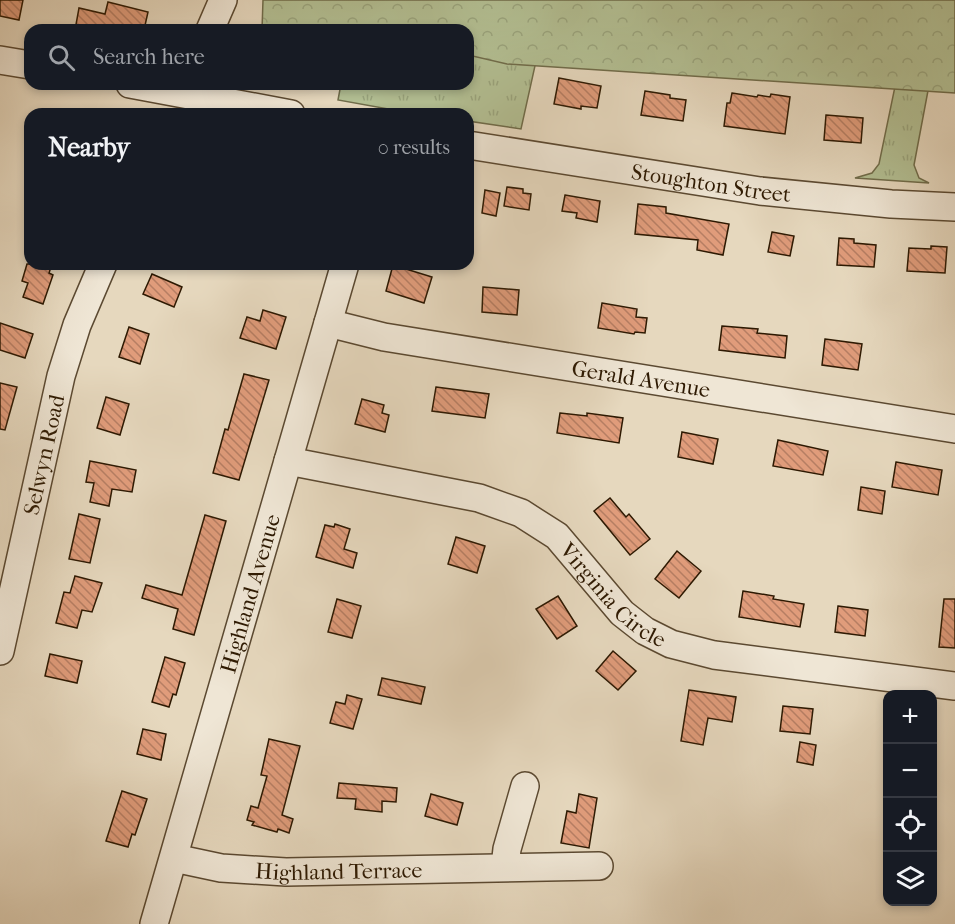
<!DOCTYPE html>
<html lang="en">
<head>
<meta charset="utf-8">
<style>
	body { margin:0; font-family:"IM FELL French Canon",serif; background:#242831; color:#f1f3f6 }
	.controls { position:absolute; right:18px; bottom:18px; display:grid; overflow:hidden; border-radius:12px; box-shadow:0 3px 9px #0003 }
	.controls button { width:54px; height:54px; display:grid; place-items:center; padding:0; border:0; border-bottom:2px solid #363941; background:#171b24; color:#f1f3f6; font:30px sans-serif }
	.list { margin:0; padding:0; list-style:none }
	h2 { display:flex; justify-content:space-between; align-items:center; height:78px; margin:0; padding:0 24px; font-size:26px }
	h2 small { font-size:20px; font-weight:400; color:#9ea1a6 }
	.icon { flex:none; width:33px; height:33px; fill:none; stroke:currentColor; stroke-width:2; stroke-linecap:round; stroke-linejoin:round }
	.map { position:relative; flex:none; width:955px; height:924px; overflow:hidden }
	.search { position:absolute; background:#171b24; box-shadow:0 3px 9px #0003; left:24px; top:24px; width:450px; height:66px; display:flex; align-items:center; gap:15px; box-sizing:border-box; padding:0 21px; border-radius:18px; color:#9ea1a6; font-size:22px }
	.panel { position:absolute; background:#171b24; box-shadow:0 3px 9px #0003; left:24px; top:108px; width:450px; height:162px; border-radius:18px }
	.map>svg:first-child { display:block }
	.grass { fill:url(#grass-tufts); stroke:#706c4a; stroke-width:1.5 }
	.forest { fill:url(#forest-crowns); stroke:#706c4a; stroke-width:1.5 }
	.building { fill:url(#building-back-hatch); stroke:#2d1902; stroke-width:1.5 }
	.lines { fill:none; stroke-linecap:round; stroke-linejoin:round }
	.minor-casing { stroke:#5b4931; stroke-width:30 }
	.minor { stroke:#efe6d5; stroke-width:27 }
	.labels { text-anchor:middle; stroke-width:4.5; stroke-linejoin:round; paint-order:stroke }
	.street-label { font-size:22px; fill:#2d1902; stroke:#efe6d5 }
</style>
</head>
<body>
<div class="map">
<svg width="955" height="924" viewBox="0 0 955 924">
	<defs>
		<pattern id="grass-tufts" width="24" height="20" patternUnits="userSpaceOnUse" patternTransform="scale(1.5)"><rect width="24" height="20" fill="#b3bf93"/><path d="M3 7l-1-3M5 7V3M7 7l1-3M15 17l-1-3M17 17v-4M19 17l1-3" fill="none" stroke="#9aa47d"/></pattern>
		<pattern id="forest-crowns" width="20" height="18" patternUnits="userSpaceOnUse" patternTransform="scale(1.5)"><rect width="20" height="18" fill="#b3bf93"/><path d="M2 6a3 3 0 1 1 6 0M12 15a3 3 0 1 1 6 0" fill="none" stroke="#9aa47d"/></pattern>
		<pattern id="building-back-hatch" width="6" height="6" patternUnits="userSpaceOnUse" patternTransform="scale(1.5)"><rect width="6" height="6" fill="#e09c7b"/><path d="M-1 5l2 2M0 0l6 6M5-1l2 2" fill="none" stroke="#b67e63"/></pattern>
	</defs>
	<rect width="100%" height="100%" fill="#e6d8be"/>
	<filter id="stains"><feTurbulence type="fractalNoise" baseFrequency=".00333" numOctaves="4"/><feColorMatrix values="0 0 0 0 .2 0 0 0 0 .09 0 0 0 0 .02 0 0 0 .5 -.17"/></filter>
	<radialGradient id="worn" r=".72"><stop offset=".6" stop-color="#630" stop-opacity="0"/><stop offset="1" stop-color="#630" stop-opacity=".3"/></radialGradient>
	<polygon class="grass" points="357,0 955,0 955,76 930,80 914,165 919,178 929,183 855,178 872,173 879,164 897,77 544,25 521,129 468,121 468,114 416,114 338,100 341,84 468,84 468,30 351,30"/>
	<polygon class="forest" points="263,0 955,0 955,93 507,64 468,55 468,30 262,30"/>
	<g class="building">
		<polygon points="0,0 23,0 19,20 0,16"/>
		<polygon points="108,2 148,12 144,30 75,30 79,8 105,14"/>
		<polygon points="559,78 601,86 597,108 581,106 581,109 554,104"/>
		<polygon points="645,91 670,95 670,98 686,100 683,121 641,115"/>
		<polygon points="732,93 757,97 758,95 770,97 771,94 790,97 785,134 724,126 727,103 730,103"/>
		<polygon points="826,115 863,118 861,143 824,140"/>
		<polygon points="507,187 523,189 523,193 531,194 529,210 504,206"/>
		<polygon points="485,190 500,193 496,216 482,213"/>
		<polygon points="565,195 600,201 597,222 576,218 577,213 562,211"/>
		<polygon points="638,204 666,207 666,213 729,224 723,255 697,250 698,240 635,234"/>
		<polygon points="772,232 794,236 790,256 768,252"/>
		<polygon points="839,238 854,239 854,243 876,245 874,267 837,265"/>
		<polygon points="931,246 947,247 945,273 907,271 909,248 931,249"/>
		<polygon points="27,264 52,264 49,273 53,275 43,304 23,297 28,283 22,281"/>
		<polygon points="393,265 432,277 424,303 386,291"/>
		<polygon points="152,274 182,287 174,307 143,294"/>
		<polygon points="483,287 519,290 517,315 482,312"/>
		<polygon points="602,303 637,309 636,317 647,318 645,333 635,332 634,334 598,328"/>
		<polygon points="263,310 286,317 276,349 240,338 247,317 260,321"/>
		<polygon points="0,323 33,334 25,358 0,350"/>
		<polygon points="722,326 758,329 757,333 787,336 785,358 719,350"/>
		<polygon points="129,327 149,334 140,364 119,357"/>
		<polygon points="825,339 862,344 858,370 822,365"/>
		<polygon points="244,374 269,380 239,480 213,473 225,429 228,430"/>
		<polygon points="0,383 17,387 5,430 0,429"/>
		<polygon points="436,387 489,394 485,418 432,411"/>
		<polygon points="106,397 129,404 120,435 97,428"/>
		<polygon points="362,399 384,405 382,413 389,415 385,432 355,424"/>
		<polygon points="560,413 587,416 587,413 623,418 619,443 557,433"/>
		<polygon points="682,432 718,439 713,464 678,457"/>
		<polygon points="778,440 828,451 823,475 773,466"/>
		<polygon points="90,461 136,470 132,492 112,489 109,506 90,502 94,483 86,482"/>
		<polygon points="896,462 942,470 938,495 892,487"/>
		<polygon points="861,487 885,491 882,514 858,510"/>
		<polygon points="610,498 626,517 629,514 650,539 630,555 594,511"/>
		<polygon points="79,514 100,519 90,563 69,559"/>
		<polygon points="205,515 226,521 194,635 173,629 178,609 142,598 146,585 182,595"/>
		<polygon points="335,524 350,529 344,549 357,553 353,568 316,557 325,525 334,527"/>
		<polygon points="456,537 485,546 477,573 448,564"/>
		<polygon points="677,551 701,571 679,598 655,579"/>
		<polygon points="75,576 102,583 92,612 82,610 77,628 56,623 64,592 70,593"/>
		<polygon points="743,591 774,596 773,599 804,604 800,627 739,617"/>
		<polygon points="558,596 577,626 557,639 536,609"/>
		<polygon points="337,599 361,606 352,638 328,632"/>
		<polygon points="944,599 955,599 955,648 939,647"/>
		<polygon points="838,606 868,610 865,636 835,632"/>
		<polygon points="613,651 636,671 618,690 596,671"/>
		<polygon points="50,654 82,661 77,683 45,676"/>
		<polygon points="165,657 185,663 176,695 173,694 169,707 152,702"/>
		<polygon points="382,678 425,687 421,704 378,695"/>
		<polygon points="689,690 736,697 732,722 708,718 703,745 681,741"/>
		<polygon points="347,695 362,699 353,729 330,723 336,702 345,704"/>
		<polygon points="783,706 813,709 810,734 780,731"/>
		<polygon points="143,729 166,734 161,760 137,754"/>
		<polygon points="269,739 300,746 282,815 293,819 289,833 278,829 277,832 252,825 254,822 247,820 251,806 258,808 267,776 261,775"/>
		<polygon points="800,742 816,745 813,765 797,762"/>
		<polygon points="339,783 397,788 396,802 382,801 382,812 355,809 356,799 337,798"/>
		<polygon points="122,791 147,799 135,835 132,834 128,847 106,841"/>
		<polygon points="431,794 463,803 457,825 425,816"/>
		<polygon points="579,794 597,798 589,848 561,843 567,811 576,813"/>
	</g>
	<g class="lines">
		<defs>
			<g id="minor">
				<polyline points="210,30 223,0"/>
				<polyline points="0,60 30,65"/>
				<polyline points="130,84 291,114"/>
				<path id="s1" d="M468,145L760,191L891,204L955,207"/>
				<path id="s2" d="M328,323L384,337L955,429"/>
				<path id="s3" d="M288,461L479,498L521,513L557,536L622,613L645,631L671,644L714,655L955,686"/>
				<path id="s4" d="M0,651L61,376L77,325L103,264"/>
				<path id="s5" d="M174,858L221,868L286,872L599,866"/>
				<polyline points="505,867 507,849 525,786"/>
				<path id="s6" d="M154,924L345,264"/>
			</g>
		</defs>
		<use href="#minor" class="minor-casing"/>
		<use href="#minor" class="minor"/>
	</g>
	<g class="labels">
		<g class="street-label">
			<text dy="8" stroke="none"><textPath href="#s1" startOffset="246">Stoughton Street</textPath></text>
			<text dy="8" stroke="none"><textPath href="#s2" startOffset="318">Gerald Avenue</textPath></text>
			<text dy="8" stroke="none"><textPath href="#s4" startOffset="201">Selwyn Road</textPath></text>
			<text dy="8" stroke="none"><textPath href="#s3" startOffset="364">Virginia Circle</textPath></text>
			<text dy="8" stroke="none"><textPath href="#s6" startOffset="344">Highland Avenue</textPath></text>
			<text dy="8" stroke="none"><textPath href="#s5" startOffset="166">Highland Terrace</textPath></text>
		</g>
	</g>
	<rect width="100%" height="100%" filter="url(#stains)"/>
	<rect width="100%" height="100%" fill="url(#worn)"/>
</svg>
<div class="controls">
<button>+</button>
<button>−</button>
<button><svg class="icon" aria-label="locate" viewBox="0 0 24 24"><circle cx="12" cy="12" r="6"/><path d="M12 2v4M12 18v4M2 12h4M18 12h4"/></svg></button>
<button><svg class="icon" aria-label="layers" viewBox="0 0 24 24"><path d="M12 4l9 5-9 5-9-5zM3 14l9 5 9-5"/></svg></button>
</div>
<div class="search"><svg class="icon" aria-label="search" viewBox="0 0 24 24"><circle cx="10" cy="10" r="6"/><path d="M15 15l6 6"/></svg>Search here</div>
<section class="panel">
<h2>Nearby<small>0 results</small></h2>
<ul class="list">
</ul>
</section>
</div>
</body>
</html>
